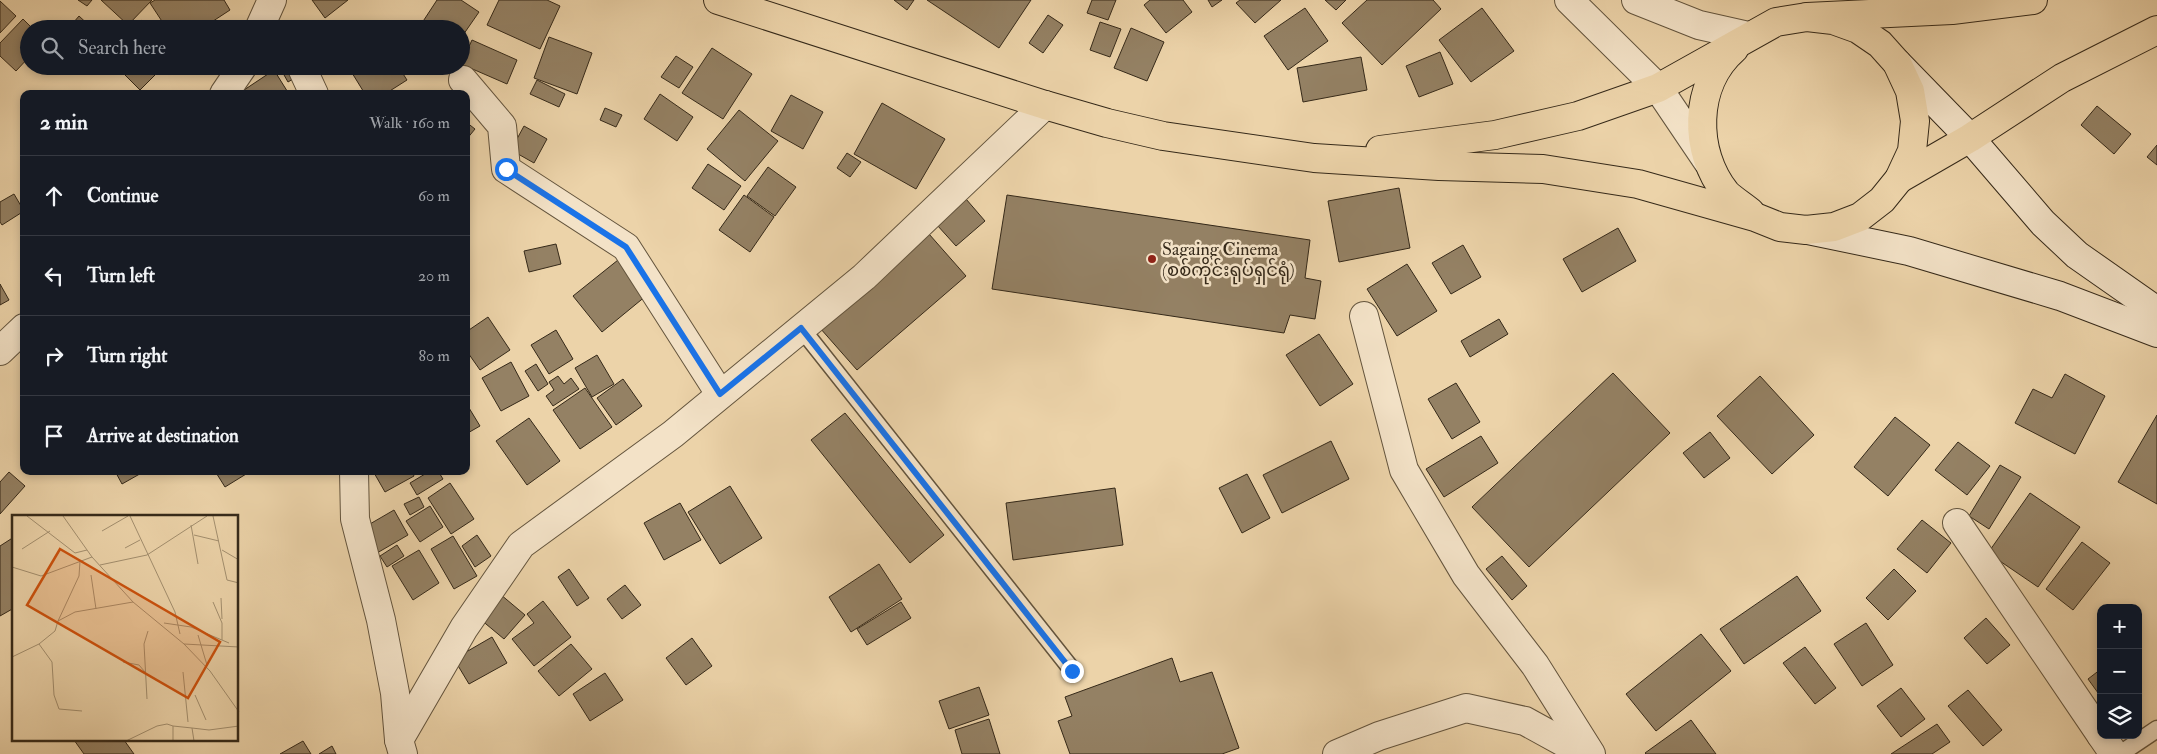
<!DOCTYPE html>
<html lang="en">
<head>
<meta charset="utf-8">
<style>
	body { margin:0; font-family:"IM FELL Double Pica","Noto Sans Myanmar",serif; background:#20242c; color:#f1f3f6 }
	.controls { position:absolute; right:15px; bottom:15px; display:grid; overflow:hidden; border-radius:10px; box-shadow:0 2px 8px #0003 }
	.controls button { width:45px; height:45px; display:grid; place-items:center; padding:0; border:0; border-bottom:1px solid #363941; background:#171b24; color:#f1f3f6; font:25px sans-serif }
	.stop { position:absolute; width:15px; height:15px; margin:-11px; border:4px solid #1a73e8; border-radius:50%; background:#fff }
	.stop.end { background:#1a73e8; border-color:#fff; box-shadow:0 1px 5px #0008 }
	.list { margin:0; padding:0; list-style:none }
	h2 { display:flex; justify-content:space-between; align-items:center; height:65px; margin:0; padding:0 20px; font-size:21px }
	h2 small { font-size:16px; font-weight:400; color:#9ea1a6 }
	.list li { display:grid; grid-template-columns:32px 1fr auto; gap:15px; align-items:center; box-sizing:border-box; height:80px; padding:0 20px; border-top:1px solid #363941 }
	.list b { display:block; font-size:19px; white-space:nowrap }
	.list em { font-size:16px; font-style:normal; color:#9ea1a6 }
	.icon { flex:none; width:28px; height:28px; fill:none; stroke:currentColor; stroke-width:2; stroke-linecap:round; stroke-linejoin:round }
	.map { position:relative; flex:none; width:2157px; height:754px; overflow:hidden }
	.search { position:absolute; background:#171b24; box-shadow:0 2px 8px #0003; left:20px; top:20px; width:450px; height:55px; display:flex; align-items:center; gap:12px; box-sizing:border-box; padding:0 18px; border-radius:28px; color:#9ea1a6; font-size:19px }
	.panel { position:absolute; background:#171b24; box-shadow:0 2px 8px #0003; left:20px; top:90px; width:450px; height:385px; border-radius:10px }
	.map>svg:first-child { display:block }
	.building { fill:#948164; stroke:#352919 }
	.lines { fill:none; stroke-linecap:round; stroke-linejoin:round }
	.service-casing { stroke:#63543d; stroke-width:19 }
	.minor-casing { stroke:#63543d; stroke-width:30 }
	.tertiary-casing { stroke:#63543d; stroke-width:30 }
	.secondary-casing { stroke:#352919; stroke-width:30 }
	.trunk-casing { stroke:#352919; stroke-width:30 }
	.service { stroke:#f3e2c7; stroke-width:16 }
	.minor { stroke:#f3e2c7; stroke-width:28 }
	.tertiary { stroke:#f3e2c7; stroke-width:28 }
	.secondary { stroke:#f3e2c7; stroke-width:28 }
	.trunk { stroke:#ecd3a9; stroke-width:28 }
	.route { stroke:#1a73e8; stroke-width:6 }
	.poi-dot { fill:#8f2418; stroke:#f3e2c7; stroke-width:2 }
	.labels { text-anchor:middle; stroke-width:5; stroke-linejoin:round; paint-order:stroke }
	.poi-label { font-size:18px; fill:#352919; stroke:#f3e2c7; text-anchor:start }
	.inset-road { fill:none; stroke:#a38f6f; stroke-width:1 }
	.view { fill:#cd520e; fill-opacity:0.15; stroke:#cd520e; stroke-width:2.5 }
	.inset-edge { fill:none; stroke:#352919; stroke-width:2.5 }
</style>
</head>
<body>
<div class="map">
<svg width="2157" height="754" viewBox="0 0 2157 754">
	<rect width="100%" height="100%" fill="#ecd3a9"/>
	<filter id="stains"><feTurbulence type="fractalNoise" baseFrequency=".004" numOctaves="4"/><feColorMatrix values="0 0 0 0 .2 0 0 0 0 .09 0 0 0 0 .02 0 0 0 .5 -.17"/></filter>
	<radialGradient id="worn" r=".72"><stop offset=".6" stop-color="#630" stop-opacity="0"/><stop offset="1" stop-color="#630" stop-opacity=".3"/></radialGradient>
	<g class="building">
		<polygon points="78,0 92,0 87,6"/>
		<polygon points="101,0 152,0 128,25"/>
		<polygon points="155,0 224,0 230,10 201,29 167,29 150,3"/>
		<polygon points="312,0 348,0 325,18"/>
		<polygon points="437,0 461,0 479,12 461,38 461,29 418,29"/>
		<polygon points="499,0 547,0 560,6 540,49 487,25"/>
		<polygon points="894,0 914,0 907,10"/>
		<polygon points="927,0 1031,0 999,48"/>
		<polygon points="1092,0 1116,0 1108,20 1087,13"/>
		<polygon points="1150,0 1183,0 1192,12 1166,33 1144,5"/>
		<polygon points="1208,0 1222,0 1212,7"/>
		<polygon points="1240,0 1281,0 1255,23 1236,3"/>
		<polygon points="1325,0 1346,0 1336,10"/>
		<polygon points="1367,0 1433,0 1441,9 1382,65 1342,23"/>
		<polygon points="0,1 16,16 0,33"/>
		<polygon points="1305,8 1328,41 1288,70 1264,36"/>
		<polygon points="1482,8 1514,51 1471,82 1439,40"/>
		<polygon points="1048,15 1063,25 1043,53 1029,43"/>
		<polygon points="79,16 93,29 68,29"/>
		<polygon points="23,19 33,29 29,29 29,57 16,71 0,56 0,43"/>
		<polygon points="141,20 151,29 133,29"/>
		<polygon points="226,22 235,29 221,29"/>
		<polygon points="1100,22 1121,29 1110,57 1090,50"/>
		<polygon points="1131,28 1164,42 1147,81 1114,68"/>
		<polygon points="549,37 592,53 577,94 534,78"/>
		<polygon points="472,40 517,60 507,84 461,64"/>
		<polygon points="712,48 752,74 723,119 682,93"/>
		<polygon points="1440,52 1453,84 1419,97 1406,66"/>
		<polygon points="676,56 693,67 679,88 661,77"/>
		<polygon points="1361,57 1367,90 1303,102 1297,68"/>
		<polygon points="116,66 164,66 140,90"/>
		<polygon points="279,66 297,66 301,74 288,82"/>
		<polygon points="352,66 398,66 407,80 385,94 365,94 349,68"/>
		<polygon points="274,70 289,94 242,94 241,92"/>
		<polygon points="537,80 565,94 559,107 530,94"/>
		<polygon points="660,94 693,117 677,141 644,119"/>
		<polygon points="791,95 823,112 803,149 771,131"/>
		<polygon points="882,103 945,139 916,189 854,154"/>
		<polygon points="2097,106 2131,134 2114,154 2081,125"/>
		<polygon points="605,108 622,115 616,127 600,120"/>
		<polygon points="739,110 778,141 745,181 707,149"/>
		<polygon points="466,122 475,129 466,140"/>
		<polygon points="524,126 547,139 534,163 511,150"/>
		<polygon points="2157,145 2157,165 2147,157"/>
		<polygon points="847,153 861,162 850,177 837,168"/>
		<polygon points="708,164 741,186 724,210 692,188"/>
		<polygon points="768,167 796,187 775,216 747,196"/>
		<polygon points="1399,188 1410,248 1339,262 1328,201"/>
		<polygon points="14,194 24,211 2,225 0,222 0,202"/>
		<polygon points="744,195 774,217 750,252 719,230"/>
		<polygon points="1007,195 1310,240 1305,278 1321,281 1315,319 1290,315 1284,333 992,289"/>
		<polygon points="966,199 985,221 956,246 937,225"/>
		<polygon points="1618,228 1636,261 1582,292 1563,259"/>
		<polygon points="929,234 966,276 857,370 820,328"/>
		<polygon points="556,244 561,264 529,272 524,251"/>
		<polygon points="1463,245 1481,277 1451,294 1432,263"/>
		<polygon points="623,256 652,291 602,332 573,296"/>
		<polygon points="1407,264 1437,311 1397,336 1367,289"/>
		<polygon points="0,284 9,300 0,305"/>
		<polygon points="488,317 510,350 480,370 466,350 466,332"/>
		<polygon points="1499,319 1508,334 1470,357 1461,341"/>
		<polygon points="556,330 573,359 549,374 531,345"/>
		<polygon points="1319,334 1353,384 1320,406 1286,355"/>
		<polygon points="597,355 614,384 592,397 575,368"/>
		<polygon points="511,362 529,396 501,411 482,378"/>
		<polygon points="536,364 548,384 538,391 525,371"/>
		<polygon points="1613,373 1670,433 1529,567 1472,507"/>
		<polygon points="2065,374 2105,396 2075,454 2015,423 2033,389 2052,398"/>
		<polygon points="558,376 564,384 571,378 579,389 553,406 546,396 554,390 549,382"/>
		<polygon points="1760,376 1814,435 1772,474 1717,416"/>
		<polygon points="623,379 642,406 616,425 597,398"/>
		<polygon points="1456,383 1480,422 1452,439 1428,399"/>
		<polygon points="585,388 612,427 580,449 553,410"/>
		<polygon points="466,403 480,426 466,434"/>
		<polygon points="845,413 944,535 910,563 811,440"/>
		<polygon points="2157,415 2157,504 2118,482"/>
		<polygon points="1895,417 1930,445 1888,496 1854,467"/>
		<polygon points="529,418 560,461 527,485 496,441"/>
		<polygon points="1710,432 1730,458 1704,478 1683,453"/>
		<polygon points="1481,436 1498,463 1444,497 1426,469"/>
		<polygon points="1331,441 1349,479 1282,513 1263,475"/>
		<polygon points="1958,442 1990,466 1967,495 1935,470"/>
		<polygon points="2000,465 2021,477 1989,529 1969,516"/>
		<polygon points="115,471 145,471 122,484"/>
		<polygon points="215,471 251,471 225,487"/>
		<polygon points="373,471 412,471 414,476 385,492"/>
		<polygon points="430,471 438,471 443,479 417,495 410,483"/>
		<polygon points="9,472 25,486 0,514 0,482"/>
		<polygon points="1247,474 1270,518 1242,533 1219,488"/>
		<polygon points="450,483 474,519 451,534 428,498"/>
		<polygon points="730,486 762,538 720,564 688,512"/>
		<polygon points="1115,488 1123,545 1013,560 1006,503"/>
		<polygon points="2030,493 2080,527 2038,587 1988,553"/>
		<polygon points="419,497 424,507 410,515 404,504"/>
		<polygon points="680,503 701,540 664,560 644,523"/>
		<polygon points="430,506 443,527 420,542 406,521"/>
		<polygon points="394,510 408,535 377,553 363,528"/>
		<polygon points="1922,520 1951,543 1927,573 1897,549"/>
		<polygon points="477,535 491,556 475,567 462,546"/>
		<polygon points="453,536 477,576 454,589 431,549"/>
		<polygon points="14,537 14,608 0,616 0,546"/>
		<polygon points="2082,542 2110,563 2073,610 2046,589"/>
		<polygon points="397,545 404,556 387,567 380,556"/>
		<polygon points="419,550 439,583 413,600 392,566"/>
		<polygon points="1502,556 1527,586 1512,600 1486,569"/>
		<polygon points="879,564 902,599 851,632 829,597"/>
		<polygon points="569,569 589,598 577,606 558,577"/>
		<polygon points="1894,569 1916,591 1888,620 1866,598"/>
		<polygon points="1797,576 1821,611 1744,664 1720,629"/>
		<polygon points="625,585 641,605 622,619 607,599"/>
		<polygon points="500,594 525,615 504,639 480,619"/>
		<polygon points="543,601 571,637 534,666 512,639 534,623 527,614"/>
		<polygon points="901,602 911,618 867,645 857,629"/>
		<polygon points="1986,618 2010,645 1987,664 1964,638"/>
		<polygon points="1866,623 1893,665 1862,686 1834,644"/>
		<polygon points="1701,634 1731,671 1656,731 1626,694"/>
		<polygon points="492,637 507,663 469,684 454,659"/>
		<polygon points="692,638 712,666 686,685 666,658"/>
		<polygon points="571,644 592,669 559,696 538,671"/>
		<polygon points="1805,647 1836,688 1815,704 1783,663"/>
		<polygon points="1172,658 1180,682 1212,672 1239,748 1222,754 1070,754 1058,721 1072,716 1065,697"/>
		<polygon points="2101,669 2101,697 2088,679"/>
		<polygon points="605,673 623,700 590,721 573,694"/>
		<polygon points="979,687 989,715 949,729 939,701"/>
		<polygon points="1901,688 1925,719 1901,737 1877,706"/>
		<polygon points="1968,690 2002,730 1983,746 1948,706"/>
		<polygon points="989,719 1000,754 962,754 955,730"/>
		<polygon points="1691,720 1716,754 1646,754 1645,753"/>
		<polygon points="1937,724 1950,742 1932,754 1891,754"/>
		<polygon points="74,740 124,740 134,754 84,754"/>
		<polygon points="303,741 311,754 280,754"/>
		<polygon points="332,746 336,754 319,754"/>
	</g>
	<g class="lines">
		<defs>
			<g id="service">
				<polyline points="801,328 1073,671"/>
				<polyline points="2120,754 2157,729"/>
			</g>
			<g id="minor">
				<polyline points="259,29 272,0"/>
				<polyline points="301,66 314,94"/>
				<polyline points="463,80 502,126 506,169 626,247 720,394"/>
				<polyline points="224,94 243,66"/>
				<polyline points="1364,316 1404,470 1466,575 1535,665 1591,754"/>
				<polyline points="0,351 24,328"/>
				<polyline points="354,471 355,519 381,620 395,693 399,740"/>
				<polyline points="1957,523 2101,735"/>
				<polyline points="2101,735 2114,754"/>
				<polyline points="403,754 399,740 464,628 521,545 673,434 864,277 1045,105"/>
				<polyline points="1337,754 1379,736 1466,708 1525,721 1585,754"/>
			</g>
			<g id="tertiary">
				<polyline points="1569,0 1658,88 1708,162"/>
				<polyline points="1636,0 1699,25 1748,36"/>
			</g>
			<g id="secondary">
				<polyline points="1897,63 1970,138 2043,223 2077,255 2157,311"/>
				<polyline points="1808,230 1909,251 2060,296 2157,333"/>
			</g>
			<g id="trunk">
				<polyline points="718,0 1045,105 1107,123 1163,136 1314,158 1439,166 1543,169 1638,184 1755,217 1780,227 1806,230 1834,227 1860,217 1882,200 1899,179 1912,151 1915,121 1910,91 1897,63 1880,44 1858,29 1833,20 1807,17"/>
				<path d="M1734,49C1693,85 1693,152 1726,193C1733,200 1743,206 1750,212"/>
				<polyline points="1380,150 1495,135 1578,116 1658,88 1776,22 1807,17 1952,10 2033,0"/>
				<polyline points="1899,179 1970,138 2062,78 2157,30"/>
			</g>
		</defs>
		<use href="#service" class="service-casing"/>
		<use href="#minor" class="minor-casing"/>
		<use href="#tertiary" class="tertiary-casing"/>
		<use href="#secondary" class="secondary-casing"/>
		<use href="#trunk" class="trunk-casing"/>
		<use href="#service" class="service"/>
		<use href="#minor" class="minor"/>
		<use href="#tertiary" class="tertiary"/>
		<use href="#secondary" class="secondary"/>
		<use href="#trunk" class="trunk"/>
	</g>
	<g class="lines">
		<polyline class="route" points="506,169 626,247 720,394 801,328 1072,671"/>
	</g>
	<circle class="poi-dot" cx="1152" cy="259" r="5"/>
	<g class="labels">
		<g class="poi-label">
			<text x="1162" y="255">Sagaing Cinema<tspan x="1162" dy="21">(စစ်ကိုင်းရုပ်ရှင်ရုံ)</tspan></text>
		</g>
	</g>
	<g transform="translate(12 515)">
		<rect width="226" height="226" fill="#ecd3a9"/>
		<path class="inset-road" d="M15,1L63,38L75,35M51,1L80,42L121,87L172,129L227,132M118,1L163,97L168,119M201,1L215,65L227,68M179,10L186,49M90,16L116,1M182,20L207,26M113,33L128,25M10,34L38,16M210,35L227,45M88,50L135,40L195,1M0,52L29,61L80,42M79,60L84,94M209,83L210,104M201,87L210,108V125M46,106L67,61L68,46M152,108L179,112L217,128M186,120L195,150M27,129L40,147L42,180L47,194L70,196M172,129L198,156L227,197M0,142L27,129L43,116L46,106L63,97L121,87M111,147L127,150L133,157M171,157L176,207M183,180L194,205M135,184L132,129L136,116M161,211L180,213L182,226M180,213L197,215L227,211M114,226L145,211L155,209L161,211V226"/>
		<path class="view" d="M48,34L208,127L176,183L15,90Z"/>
		<rect width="226" height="226" class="inset-edge"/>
	</g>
	<rect width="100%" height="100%" filter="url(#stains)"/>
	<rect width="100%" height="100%" fill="url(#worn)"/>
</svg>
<div class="controls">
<button>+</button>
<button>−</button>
<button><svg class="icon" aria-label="layers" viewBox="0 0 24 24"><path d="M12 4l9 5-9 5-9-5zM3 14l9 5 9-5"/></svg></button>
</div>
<div class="stop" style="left:506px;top:169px"></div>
<div class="stop end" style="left:1072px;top:671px"></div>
<div class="search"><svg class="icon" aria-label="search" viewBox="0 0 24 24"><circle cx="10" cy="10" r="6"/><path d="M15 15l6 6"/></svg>Search here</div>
<section class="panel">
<h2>2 min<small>Walk · 160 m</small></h2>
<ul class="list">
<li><svg class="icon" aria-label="ahead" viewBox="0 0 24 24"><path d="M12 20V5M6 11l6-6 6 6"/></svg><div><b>Continue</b></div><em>60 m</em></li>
<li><svg class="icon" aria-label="left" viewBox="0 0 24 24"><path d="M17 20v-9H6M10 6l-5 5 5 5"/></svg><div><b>Turn left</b></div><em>20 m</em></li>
<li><svg class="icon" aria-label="right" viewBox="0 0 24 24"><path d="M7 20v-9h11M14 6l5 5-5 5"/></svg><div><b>Turn right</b></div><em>80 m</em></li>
<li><svg class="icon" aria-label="arrive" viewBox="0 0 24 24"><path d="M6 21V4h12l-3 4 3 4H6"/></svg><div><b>Arrive at destination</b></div></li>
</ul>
</section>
</div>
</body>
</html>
